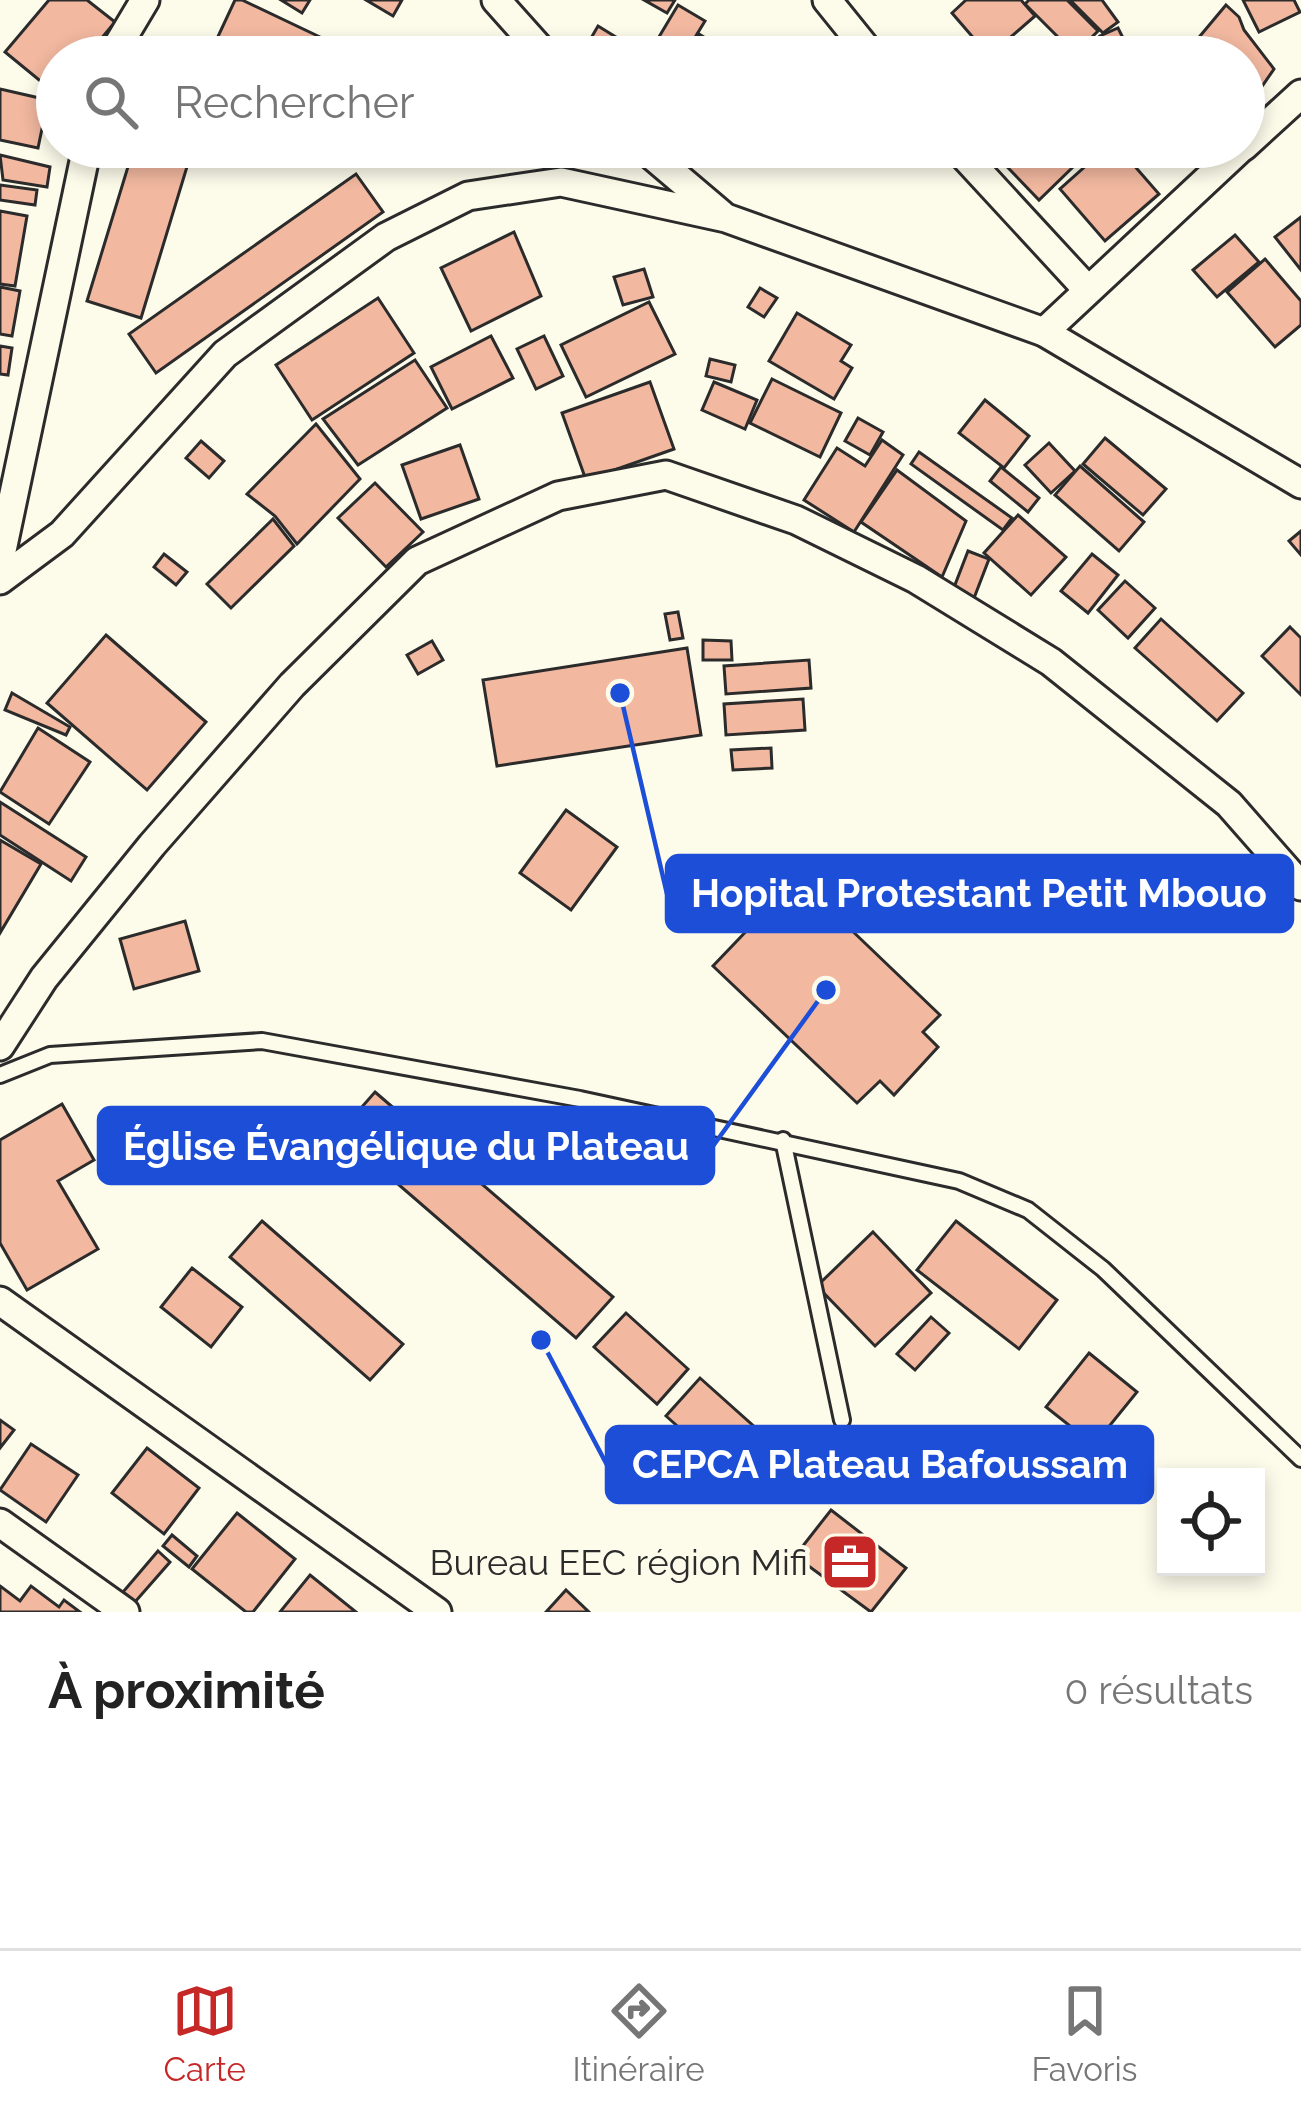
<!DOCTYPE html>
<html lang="fr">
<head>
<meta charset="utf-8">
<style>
	body { margin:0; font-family:Raleway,sans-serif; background:#f2f2f2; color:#222 }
	.controls { position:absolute; right:36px; bottom:36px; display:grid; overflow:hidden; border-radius:0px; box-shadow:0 6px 18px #0003 }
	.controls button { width:108px; height:108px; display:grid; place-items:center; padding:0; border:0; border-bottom:3px solid #e0e0e0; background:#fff; color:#222; font:60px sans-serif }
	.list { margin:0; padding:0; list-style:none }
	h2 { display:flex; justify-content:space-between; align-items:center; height:156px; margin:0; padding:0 48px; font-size:51px }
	h2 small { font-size:39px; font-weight:400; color:#767676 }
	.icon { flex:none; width:66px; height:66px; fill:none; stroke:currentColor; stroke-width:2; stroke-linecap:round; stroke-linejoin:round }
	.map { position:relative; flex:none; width:1301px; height:1612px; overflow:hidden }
	.search { position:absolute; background:#fff; box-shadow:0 6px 18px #0003; left:36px; right:36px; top:36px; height:132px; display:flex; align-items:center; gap:30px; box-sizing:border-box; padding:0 42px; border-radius:66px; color:#767676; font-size:45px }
	.sheet { height:336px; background:#fff }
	nav { display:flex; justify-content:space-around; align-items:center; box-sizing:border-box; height:168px; border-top:3px solid #e0e0e0; background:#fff; font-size:33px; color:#767676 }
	nav a { display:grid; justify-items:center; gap:6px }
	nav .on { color:#c62828 }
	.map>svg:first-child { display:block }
	.building { fill:#f2b8a0; stroke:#2b2b2b; stroke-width:3 }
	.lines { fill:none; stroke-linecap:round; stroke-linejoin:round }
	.service-casing { stroke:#2b2b2b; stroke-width:20 }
	.minor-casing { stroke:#2b2b2b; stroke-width:33 }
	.service { stroke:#fdfbea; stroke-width:14 }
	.minor { stroke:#fdfbea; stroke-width:27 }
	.labels { text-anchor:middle; stroke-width:9; stroke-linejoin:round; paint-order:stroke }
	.poi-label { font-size:36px; fill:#2b2b2b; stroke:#fdfbea; text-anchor:end }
	.leader { fill:none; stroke:#1d4ed8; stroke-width:4.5 }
	.callout-dot { fill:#1d4ed8; stroke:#fdfbea; stroke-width:4.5 }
	.callout { fill:#1d4ed8; stroke:#1d4ed8; stroke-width:4.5 }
	.callout-label { font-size:39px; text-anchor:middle; font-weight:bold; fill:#fff }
</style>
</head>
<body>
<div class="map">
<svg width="1301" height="1612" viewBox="0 0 1301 1612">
	<rect width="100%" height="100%" fill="#fdfbea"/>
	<g class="building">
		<polygon points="49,0 87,0 115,22 86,57 57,57 55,93 5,52"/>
		<polygon points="235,0 242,0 362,57 240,57 214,45"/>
		<polygon points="281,0 310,0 302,13"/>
		<polygon points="366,0 402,0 393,16"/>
		<polygon points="644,0 675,0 667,13"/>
		<polygon points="966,0 1021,0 1035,16 989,56 952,13"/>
		<polygon points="1029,0 1067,0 1098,31 1093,36 1102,45 1091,57 1078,57 1025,4"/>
		<polygon points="1070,0 1102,0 1118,22 1103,33"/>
		<polygon points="1243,0 1294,0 1300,12 1259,32"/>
		<polygon points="678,5 705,21 683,57 647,57"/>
		<polygon points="1226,5 1239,17 1244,30 1274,69 1254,98 1244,90 1244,57 1202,57 1190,48"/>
		<polygon points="598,26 637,50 633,57 591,57 583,52"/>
		<polygon points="1118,28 1125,42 1107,50 1100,36"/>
		<polygon points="699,34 736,57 685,57"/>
		<polygon points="1126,42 1138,57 1109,57"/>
		<polygon points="0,89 48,100 38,148 0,140"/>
		<polygon points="134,147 193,147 141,318 87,301"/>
		<polygon points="475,147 532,147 530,157"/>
		<polygon points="988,147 1054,147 1073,167 1039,200"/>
		<polygon points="1107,147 1118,147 1159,194 1105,241 1060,189"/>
		<polygon points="0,155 50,167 47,187 3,180"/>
		<polygon points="356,174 383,212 156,373 129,334"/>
		<polygon points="0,185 37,190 35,205 0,200"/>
		<polygon points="0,211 27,216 15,286 0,284"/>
		<polygon points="1301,217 1301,270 1275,237"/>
		<polygon points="514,232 541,296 471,331 441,268"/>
		<polygon points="1235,235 1259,262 1217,297 1193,270"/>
		<polygon points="1265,259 1301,301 1301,325 1275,347 1227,292"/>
		<polygon points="644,269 653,297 623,305 614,277"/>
		<polygon points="0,287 20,291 12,336 0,334"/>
		<polygon points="760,288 777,298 764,317 748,307"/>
		<polygon points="378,298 414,353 312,420 276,365"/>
		<polygon points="649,302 675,354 586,397 561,345"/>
		<polygon points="797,313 851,345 841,361 852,368 834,399 769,361"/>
		<polygon points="491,336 513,378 452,409 431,367"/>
		<polygon points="544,336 563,376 536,389 517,349"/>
		<polygon points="0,346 12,348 8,375 0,374"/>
		<polygon points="710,359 735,365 731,382 706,376"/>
		<polygon points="415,360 447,408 358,465 323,419"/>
		<polygon points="772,379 841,413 820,457 750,423"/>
		<polygon points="650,382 674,449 586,480 562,413"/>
		<polygon points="714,382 757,400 745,429 702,410"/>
		<polygon points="985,400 1029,436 1004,468 959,433"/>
		<polygon points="858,418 883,432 870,455 845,441"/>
		<polygon points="316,424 360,479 297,544 275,516 247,494"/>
		<polygon points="1105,438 1166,489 1143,515 1083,464"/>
		<polygon points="882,440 903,455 854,532 804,500 837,448 865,466"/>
		<polygon points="201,441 224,461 209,478 186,458"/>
		<polygon points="1049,443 1075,471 1051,493 1025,465"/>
		<polygon points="460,445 479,499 421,519 402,465"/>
		<polygon points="919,452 1012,518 1003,530 911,464"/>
		<polygon points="1080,466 1144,522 1119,551 1055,495"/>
		<polygon points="1001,467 1039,498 1028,512 990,481"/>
		<polygon points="897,470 966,521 942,577 861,522"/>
		<polygon points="375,483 423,532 386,567 338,518"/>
		<polygon points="1018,515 1066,557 1031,595 984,553"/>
		<polygon points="273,519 294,546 231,608 207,584"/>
		<polygon points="1301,531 1301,555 1289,541"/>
		<polygon points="968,551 989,559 974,598 953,590"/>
		<polygon points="164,554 187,572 176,585 154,567"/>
		<polygon points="1092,554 1118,575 1088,613 1061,591"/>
		<polygon points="1125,581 1155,608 1128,638 1098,610"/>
		<polygon points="678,612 683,638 670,640 665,614"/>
		<polygon points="1161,619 1243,693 1217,721 1135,648"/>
		<polygon points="1290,627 1301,638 1301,695 1262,656"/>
		<polygon points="106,635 206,722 147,790 47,703"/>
		<polygon points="703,640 731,641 732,660 703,660"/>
		<polygon points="432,641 443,660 418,674 407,655"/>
		<polygon points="687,648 701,735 497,766 483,680"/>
		<polygon points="809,660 811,688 726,694 724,666"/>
		<polygon points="12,693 70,727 66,735 5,710"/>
		<polygon points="803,699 805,730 726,735 724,704"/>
		<polygon points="38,728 90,762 49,824 0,792"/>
		<polygon points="771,748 772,768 733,770 731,750"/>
		<polygon points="0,802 86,857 71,881 0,835"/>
		<polygon points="566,810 617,847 571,910 520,873"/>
		<polygon points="0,840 41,864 0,933"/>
		<polygon points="797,878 940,1015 923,1032 938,1047 894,1095 880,1081 857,1103 713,966"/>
		<polygon points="185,921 199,971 134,989 120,939"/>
		<polygon points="375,1092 613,1297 576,1338 339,1133"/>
		<polygon points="62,1104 94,1160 58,1181 98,1249 27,1290 0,1243 0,1140"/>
		<polygon points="262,1221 403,1344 370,1380 230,1257"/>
		<polygon points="956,1221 1057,1300 1019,1349 917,1270"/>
		<polygon points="873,1232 931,1293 875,1346 817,1286"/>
		<polygon points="192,1268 242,1307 211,1347 161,1307"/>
		<polygon points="626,1313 688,1369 657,1404 594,1347"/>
		<polygon points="931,1317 949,1333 915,1370 897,1354"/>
		<polygon points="1089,1353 1137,1392 1094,1445 1046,1407"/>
		<polygon points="700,1378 785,1454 752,1492 666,1416"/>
		<polygon points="0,1420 14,1430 0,1448"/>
		<polygon points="31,1444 78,1475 46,1522 0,1490"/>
		<polygon points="147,1448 199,1488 164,1534 112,1493"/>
		<polygon points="831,1510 906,1568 871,1612 795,1556"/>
		<polygon points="237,1513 295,1559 253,1612 246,1612 192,1569"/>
		<polygon points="172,1535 197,1556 189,1567 163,1546"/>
		<polygon points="158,1551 170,1562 135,1602 123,1592"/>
		<polygon points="310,1575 356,1612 280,1612"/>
		<polygon points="0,1586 20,1601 31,1586 59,1607 64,1600 80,1612 0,1612"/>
		<polygon points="566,1590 589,1612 546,1612"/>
	</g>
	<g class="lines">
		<defs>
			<g id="service">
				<polyline points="0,1075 50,1055 262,1041 580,1099 959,1181 1028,1210 1103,1269 1301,1459"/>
				<polyline points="783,1140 842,1420"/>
			</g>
			<g id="minor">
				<polyline points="496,0 547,57"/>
				<polyline points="827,0 873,57"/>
				<polyline points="111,57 145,0"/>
				<polyline points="1244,146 1301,94"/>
				<polyline points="642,147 721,214"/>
				<polyline points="956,147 1086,288"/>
				<polyline points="1044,332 1242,147"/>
				<polyline points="0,560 87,147"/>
				<polyline points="0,580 62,534 225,354 386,237 468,196 561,182 726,218 1044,332 1301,484"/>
				<polyline points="0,1046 44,978 152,845 292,685 417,561 558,496 666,475 796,520 916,579 1051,662 1229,804 1301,886"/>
				<polyline points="0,1301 437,1612"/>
				<polyline points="0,1523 125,1612"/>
			</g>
		</defs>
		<use href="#service" class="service-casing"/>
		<use href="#minor" class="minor-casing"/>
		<use href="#service" class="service"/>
		<use href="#minor" class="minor"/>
	</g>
	<defs>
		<symbol id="office-square" viewBox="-11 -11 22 22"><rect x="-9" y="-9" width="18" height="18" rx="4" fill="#c62828" stroke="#fdfbea"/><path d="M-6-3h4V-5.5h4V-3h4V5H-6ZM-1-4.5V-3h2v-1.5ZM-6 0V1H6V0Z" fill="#fff"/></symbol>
	</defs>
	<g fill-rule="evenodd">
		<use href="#office-square" x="817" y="1529" width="66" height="66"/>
	</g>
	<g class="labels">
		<g class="poi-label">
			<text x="808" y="1575">Bureau EEC région Mifi</text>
		</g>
	</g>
	<path class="leader" d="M620 693L667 894M826 990L713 1146M541 1340L607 1465"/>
	<g class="callout-dot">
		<circle cx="620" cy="693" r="12"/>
		<circle cx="826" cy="990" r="12"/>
		<circle cx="541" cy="1340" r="12"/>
	</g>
	<g class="callout">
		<rect x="667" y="856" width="625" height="75" rx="12"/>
		<rect x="99" y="1108" width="614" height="75" rx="12"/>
		<rect x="607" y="1427" width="545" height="75" rx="12"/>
	</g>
	<g class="callout-label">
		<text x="979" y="907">Hopital Protestant Petit Mbouo</text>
		<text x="406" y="1160">Église Évangélique du Plateau</text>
		<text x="880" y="1478">CEPCA Plateau Bafoussam</text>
	</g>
</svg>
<div class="controls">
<button><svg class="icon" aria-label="locate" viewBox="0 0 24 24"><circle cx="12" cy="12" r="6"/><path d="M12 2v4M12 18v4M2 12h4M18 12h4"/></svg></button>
</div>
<div class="search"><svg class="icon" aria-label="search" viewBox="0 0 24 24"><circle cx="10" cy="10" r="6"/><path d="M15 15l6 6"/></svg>Rechercher</div>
</div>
<section class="sheet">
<h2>À proximité<small>0 résultats</small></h2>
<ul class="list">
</ul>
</section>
<nav>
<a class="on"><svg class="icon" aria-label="map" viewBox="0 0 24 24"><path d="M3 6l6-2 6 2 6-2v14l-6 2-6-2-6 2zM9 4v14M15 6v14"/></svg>Carte</a>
<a><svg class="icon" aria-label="directions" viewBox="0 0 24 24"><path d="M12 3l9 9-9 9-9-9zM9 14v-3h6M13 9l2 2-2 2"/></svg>Itinéraire</a>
<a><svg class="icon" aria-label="saved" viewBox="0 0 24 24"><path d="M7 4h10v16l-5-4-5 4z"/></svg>Favoris</a>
</nav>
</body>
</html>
